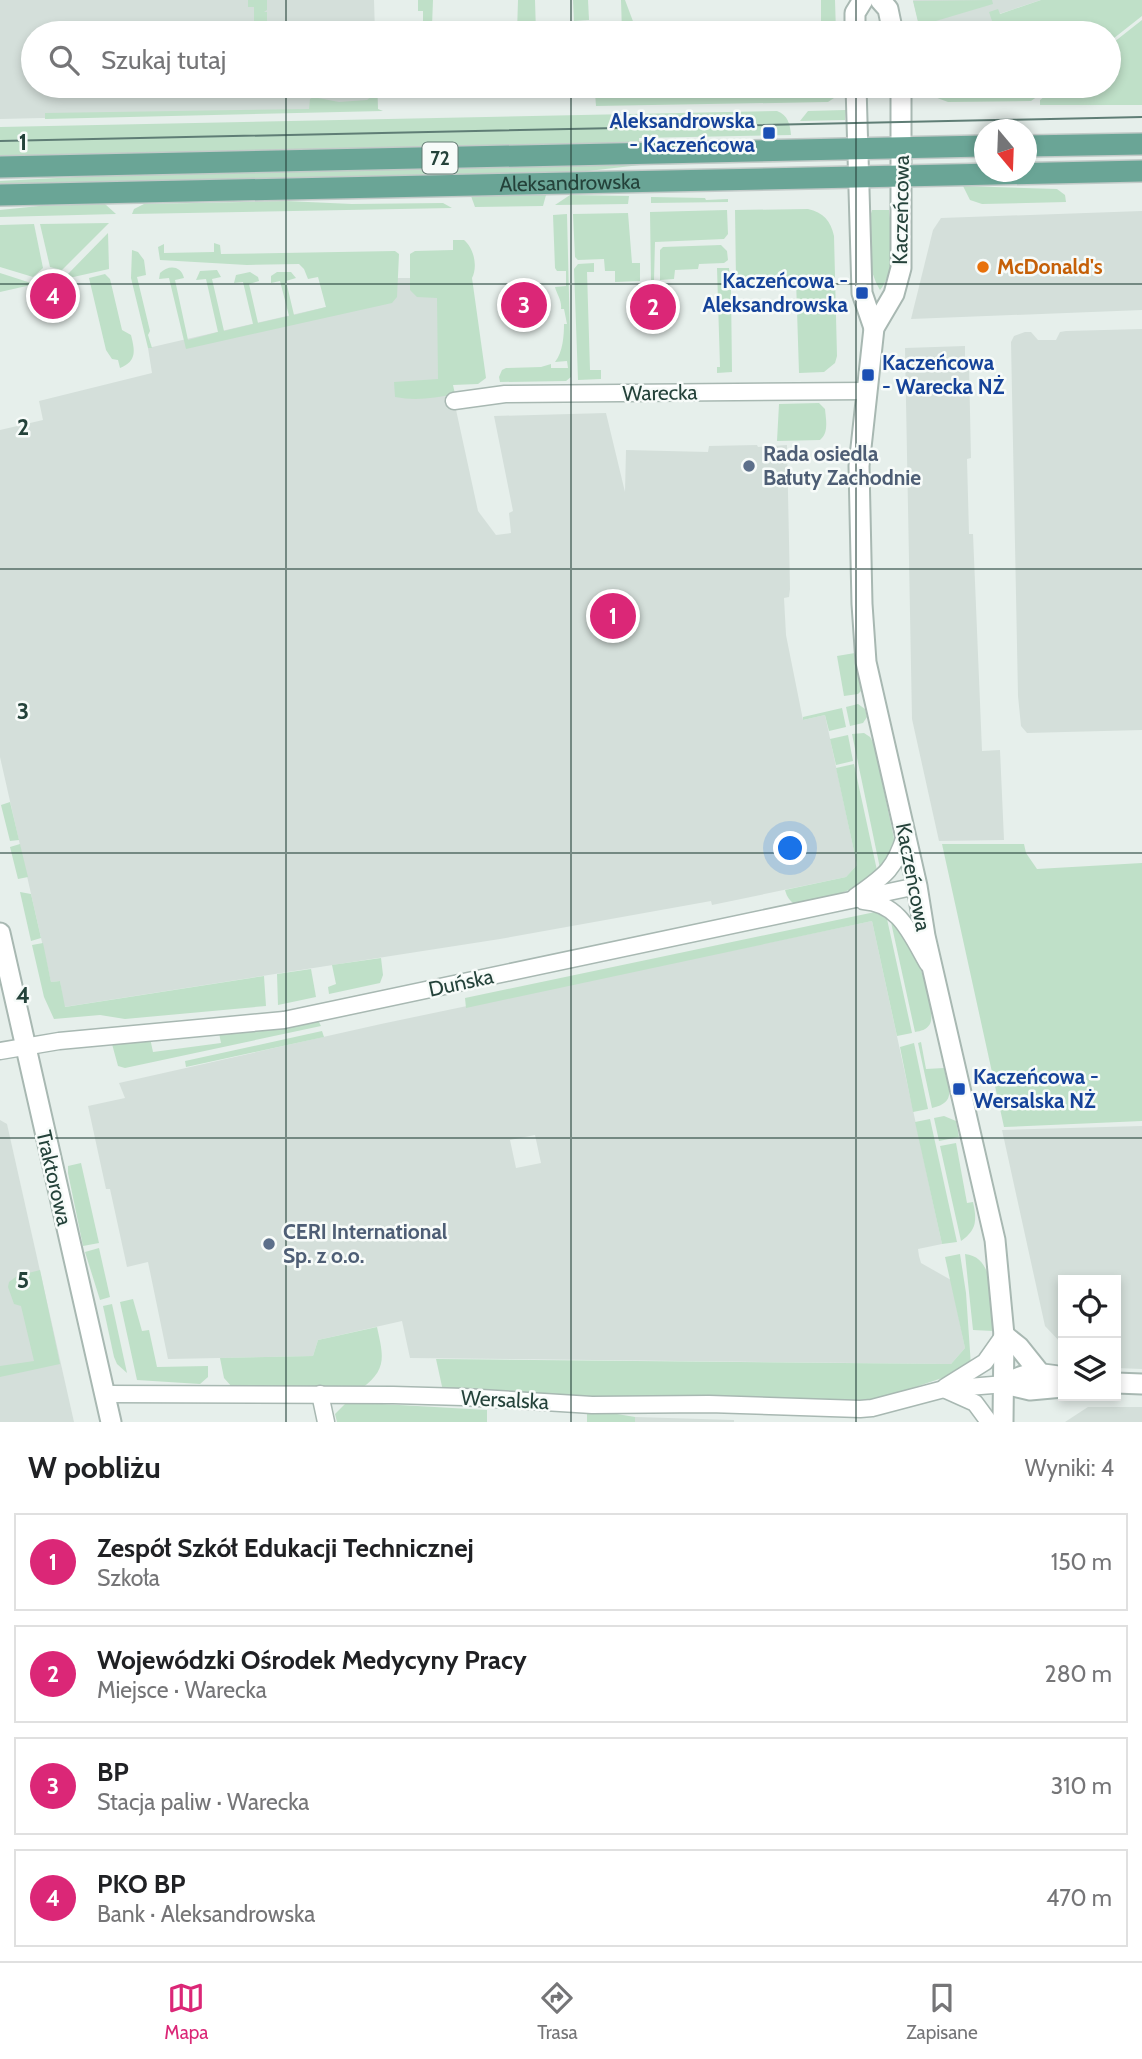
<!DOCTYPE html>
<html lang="pl">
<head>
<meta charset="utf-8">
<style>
	body { margin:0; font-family:Cabin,sans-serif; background:#f6f6f6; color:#202124 }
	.controls { position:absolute; right:21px; bottom:21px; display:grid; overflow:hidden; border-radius:0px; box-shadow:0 4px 10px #0003 }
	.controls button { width:63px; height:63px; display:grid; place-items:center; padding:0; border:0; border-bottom:2px solid #e0e0e0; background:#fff; color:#202124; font:35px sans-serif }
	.compass { position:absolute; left:974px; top:119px; width:63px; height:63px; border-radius:50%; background:#fff; box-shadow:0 4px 10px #0003; rotate:161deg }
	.you { position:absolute; left:791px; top:849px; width:24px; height:24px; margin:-18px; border:5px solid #fff; border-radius:50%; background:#1a73e8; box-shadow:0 0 0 10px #1a73e833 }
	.badge { display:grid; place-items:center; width:46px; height:46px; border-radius:50%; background:#db2777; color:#fff; font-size:23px; font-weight:700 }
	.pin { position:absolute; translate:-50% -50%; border:4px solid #fff; box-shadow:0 2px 7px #0006 }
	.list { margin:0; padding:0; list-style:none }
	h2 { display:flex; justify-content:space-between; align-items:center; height:91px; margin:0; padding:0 28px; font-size:30px }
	h2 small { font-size:23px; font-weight:400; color:#757577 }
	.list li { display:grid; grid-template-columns:46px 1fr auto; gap:21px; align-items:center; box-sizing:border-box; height:98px; margin:0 14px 14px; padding:0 14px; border:2px solid #e0e0e0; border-radius:0px }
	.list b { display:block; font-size:26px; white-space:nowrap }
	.list p { margin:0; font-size:23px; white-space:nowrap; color:#757577 }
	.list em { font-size:23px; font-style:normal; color:#757577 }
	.icon { flex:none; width:38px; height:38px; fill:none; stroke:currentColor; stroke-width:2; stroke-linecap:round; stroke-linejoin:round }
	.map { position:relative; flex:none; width:1142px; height:1422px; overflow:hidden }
	.search { position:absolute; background:#fff; box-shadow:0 4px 10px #0003; left:21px; right:21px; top:21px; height:77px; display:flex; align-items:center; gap:18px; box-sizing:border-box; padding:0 24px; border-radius:38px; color:#757577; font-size:26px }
	.sheet { height:539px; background:#fff }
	nav { display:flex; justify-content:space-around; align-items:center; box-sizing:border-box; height:98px; border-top:2px solid #e0e0e0; background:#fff; font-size:19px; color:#757577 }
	nav a { display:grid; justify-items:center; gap:4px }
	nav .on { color:#db2777 }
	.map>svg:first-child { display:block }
	.built { fill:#d4dfda; fill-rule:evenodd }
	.green { fill:#bfe0c8 }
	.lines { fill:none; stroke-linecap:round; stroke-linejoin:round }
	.minor-casing { stroke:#a8b8b2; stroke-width:19 }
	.tertiary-casing { stroke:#a8b8b2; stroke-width:23 }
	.primary-casing { stroke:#c2cac8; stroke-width:24 }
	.minor { stroke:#fff; stroke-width:16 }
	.tertiary { stroke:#fff; stroke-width:19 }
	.primary { stroke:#6aa596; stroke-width:21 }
	.tram { stroke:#5f7d75; stroke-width:2 }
	.grid { fill:none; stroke:#24423a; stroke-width:2; stroke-opacity:0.55 }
	.transit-dot { fill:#1a4fb4; stroke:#f7fbf9; stroke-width:2.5 }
	.food-dot { fill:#e8710a; stroke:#f7fbf9; stroke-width:2.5 }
	.service-dot { fill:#5c6f8a; stroke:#f7fbf9; stroke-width:2.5 }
	.labels { text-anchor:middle; stroke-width:5; stroke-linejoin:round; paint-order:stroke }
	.shield { fill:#f7fbf9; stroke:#637a73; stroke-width:2 }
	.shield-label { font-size:19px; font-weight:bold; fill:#24423a }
	.transit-label { font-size:21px; font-weight:bold; fill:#164399; stroke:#f7fbf9; text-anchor:end }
	.street-label { font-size:21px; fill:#24423a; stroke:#f7fbf9 }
	.food-label { font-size:21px; font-weight:bold; fill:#c56008; stroke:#f7fbf9; text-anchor:start }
	.service-label { font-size:21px; font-weight:bold; fill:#4e5e75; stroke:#f7fbf9; text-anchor:start }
	.grid-label { font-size:23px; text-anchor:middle; font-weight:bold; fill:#24423a; stroke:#f7fbf9; stroke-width:5; stroke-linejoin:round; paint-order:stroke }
</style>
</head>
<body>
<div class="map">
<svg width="1142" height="1422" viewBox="0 0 1142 1422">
	<rect width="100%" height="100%" fill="#e6efeb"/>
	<g class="built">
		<polygon points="0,0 374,0 375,33 33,33 33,86 377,86 378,110 0,119"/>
		<polygon points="913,0 1041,0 999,14 1003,33 921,33"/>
		<polygon points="927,86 989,86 989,94 932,96"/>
		<polygon points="1142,211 1142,310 911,319 933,230 941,218"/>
		<polygon points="399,278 461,278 450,382 478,511 496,535 511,533 509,513 513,511 494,416 606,413 625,492 626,450 708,452 709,446 757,445 758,447 787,445 790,589 789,597 784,598 786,635 803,720 825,715 857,865 846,877 712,905 711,901 500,939 64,1007 60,981 51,982 0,757 0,430 43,420 39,401 152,373 148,348 326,307 324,281"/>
		<polygon points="1142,329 1142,730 1027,733 1021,726 1018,696 1011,342 1014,336 1025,332 1031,332 1038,340 1056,340 1060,332 1066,331"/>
		<polygon points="965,346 965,365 969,366 971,458 967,459 969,534 973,534 982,751 1000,750 1004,840 939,841 912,719 905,348"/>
		<path d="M872,921L942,1244L918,1249L919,1256L921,1263L951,1280L965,1348L951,1364L410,1358L402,1321L318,1340L313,1356L168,1359L148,1262L127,1267L110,1189H106L88,1106L125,1098L119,1083L381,1024ZM535,1135L541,1163L516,1168L510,1140Z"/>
		<polygon points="0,1120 7,1124 74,1422 0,1422"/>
		<polygon points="1142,1126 1142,1369 1116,1368 1116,1280 1063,1280 1063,1345 1045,1326 1002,1130"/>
		<polygon points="1088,1407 1142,1407 1142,1422 1065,1422"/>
		<polygon points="635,1417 734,1420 734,1422 635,1422"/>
	</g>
	<g class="green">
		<polygon points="248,0 267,0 267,10 264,12 267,12 267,32 254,33 254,7 248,7"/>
		<polygon points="418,0 433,0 432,26 423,26 423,11 418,11"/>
		<polygon points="518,0 535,0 536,33 517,33"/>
		<polygon points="573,0 588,0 589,20 574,21"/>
		<polygon points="621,0 625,0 637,32 646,29 647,33 622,33"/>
		<polygon points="821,0 835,0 836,33 821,33"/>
		<polygon points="992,0 993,4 919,26 913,1"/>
		<polygon points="1041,0 1142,0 1142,16 1109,42 1109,33 996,33 989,12 998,9 1000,14"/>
		<polygon points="1142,20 1142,105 1040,105 1040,100 1058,86 1109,86 1109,46"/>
		<polygon points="375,86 377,86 378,109 383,111 45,119 45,113 309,109 310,99 313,97 339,102 367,100 374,94"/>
		<polygon points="636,86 837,86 834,98 828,102 596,106 595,93"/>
		<polygon points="978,86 1052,86 1031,101 948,102 932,96 978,94"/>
		<polygon points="846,110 845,120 800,121 808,111"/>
		<path d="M777,111C788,115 790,124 791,135L639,138V144L0,156V127Z"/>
		<polygon points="791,160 791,162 640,165 571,173 0,184 0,181 95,176"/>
		<polygon points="963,186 1057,189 1065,195 1066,202 982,204 970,200"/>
		<polygon points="546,195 543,206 475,207 471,196"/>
		<polygon points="570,195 629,196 628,204 555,205"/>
		<polygon points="651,197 705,198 706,200 728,199 728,202 651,203"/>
		<polygon points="286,201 352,204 443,203 452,208 132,214 134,209 144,204"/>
		<polygon points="105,204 116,214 0,217 0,210 39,206"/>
		<path d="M808,209C823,212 831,221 834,236L837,356L835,363L824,372L799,373L796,279L736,280L735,210Z"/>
		<polygon points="727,210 728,234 724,239 655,242 654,280 651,280 650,212"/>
		<path d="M872,210H889C892,235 897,269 880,290C867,268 864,235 872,210Z"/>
		<polygon points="628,213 632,263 640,263 640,281 615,282 615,271 605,271 604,259 578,260 575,257 573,214"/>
		<path d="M567,214L571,377L566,381L500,382L499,377L502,370L506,368L541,367L551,364V368H568L567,361L555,362C563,352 564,335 564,324H567L564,309H561C562,300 557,295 555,287L566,286V271H557L555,268L553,215Z"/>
		<polygon points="109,223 62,270 50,267 40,224"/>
		<polygon points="34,224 43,268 33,277 0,267 0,225"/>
		<polygon points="108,233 109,269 69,278 67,275"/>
		<path d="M453,240H464C474,248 478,267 472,278L486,378L478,384L453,385L455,394C434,398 416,401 395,397L394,382L438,379L437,298L417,297L410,290V254L415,251L453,250Z"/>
		<path d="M214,243L220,245L221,254L395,251L399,254L397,297L392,303L186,349L169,278L159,279L160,273C168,265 181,265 184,278L175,280L188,340L218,332L206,279L196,280L200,271L217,270L221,277L212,279L224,331L253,324L243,282L234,283L236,275L250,272L258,277L259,281L249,284L258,323L289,316L280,281L271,283V276L277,272H291L296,278L286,281L294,315L326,307L318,277L308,279L304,269L299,264L247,265L160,260L158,247L164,244V253L214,252Z"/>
		<polygon points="721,245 727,251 728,260 724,263 699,264 698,269 675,270 674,279 660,280 660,250 663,247"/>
		<polygon points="132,250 138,252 144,260 146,275 137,277 150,331 148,335 152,348 148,348 131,278"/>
		<polygon points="594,263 594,272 587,272 590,370 601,370 601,379 578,380 574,269 578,264"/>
		<polygon points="717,268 729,268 730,279 727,279 728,290 731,290 732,372 717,373 717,367 720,367"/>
		<polygon points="0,273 31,283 31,285 0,292"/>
		<path d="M105,274L110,279L122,330L131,335C135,351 137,361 120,368L118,360L112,359L106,350L89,278Z"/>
		<path d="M819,403L825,409C826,420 829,433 820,440L777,441L779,404Z"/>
		<polygon points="855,653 861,691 858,694 844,696 837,656"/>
		<polygon points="858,704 865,709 867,717 863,723 850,726 846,707"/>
		<polygon points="842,708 846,727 829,731 825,715 803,720 803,717"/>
		<polygon points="864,733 870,737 874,744 895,843 881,873 852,734"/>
		<polygon points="848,735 853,761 836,765 830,739"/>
		<path d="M854,764L878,875C853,891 826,899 797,905C790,902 787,897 785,890L846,877L857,865L836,768Z"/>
		<polygon points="10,802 19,840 10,841 1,805"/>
		<polygon points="20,844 28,877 18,879 10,847"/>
		<polygon points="942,844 1024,844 1026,853 1037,869 1142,863 1142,1121 1004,1127"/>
		<polygon points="20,892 31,894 41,938 31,941"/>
		<polygon points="875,912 887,919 912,1033 897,1036 872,921 466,1008 465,998"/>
		<path d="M889,913C898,927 908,941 915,955C921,967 936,1014 930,1024C926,1030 921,1031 915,1032Z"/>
		<polygon points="43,943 51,982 60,981 65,1007 264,976 266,1006 125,1019 100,1015 54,1019 44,997 32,945"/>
		<polygon points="381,958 383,975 380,983 329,994 328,987 336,984 332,965"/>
		<polygon points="311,969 316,997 278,1005 277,974"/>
		<polygon points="318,1020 321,1026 125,1068 118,1066 112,1044 150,1038 153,1052 221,1043 219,1033"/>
		<polygon points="322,1031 324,1037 186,1067 185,1061"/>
		<path d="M921,1042L926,1069L944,1068C948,1088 958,1102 932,1108L918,1043Z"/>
		<polygon points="914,1043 928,1109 913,1112 900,1047"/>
		<polygon points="944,1116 956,1121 959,1137 939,1141 934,1118"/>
		<polygon points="930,1119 957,1242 942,1244 915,1122"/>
		<path d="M956,1143L967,1203L973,1202C977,1220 977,1230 961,1241L940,1146Z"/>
		<polygon points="81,1163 99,1243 83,1246 68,1173 68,1166"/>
		<polygon points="99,1248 110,1297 100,1300 85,1252"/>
		<polygon points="960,1254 966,1293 971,1366 954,1374 865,1404 581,1400 443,1391 436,1359 951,1364 965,1348 945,1257"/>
		<path d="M965,1254C997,1257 991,1306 993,1331L973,1330Z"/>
		<polygon points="40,1270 60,1364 0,1377 0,1366 34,1361 21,1306 14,1304 8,1287 9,1282 17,1276"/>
		<polygon points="133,1299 142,1331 149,1330 157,1367 208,1366 208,1377 200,1384 137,1380 120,1302"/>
		<polygon points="112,1304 127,1373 117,1364 114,1357 103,1306"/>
		<path d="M377,1327C383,1355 388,1369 362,1388L232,1387L224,1378L220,1358L313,1356L318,1340Z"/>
		<polygon points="347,1402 487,1410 487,1422 337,1422 335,1414"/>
		<polygon points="587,1409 635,1417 635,1422 587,1422"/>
	</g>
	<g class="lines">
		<defs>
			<g id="minor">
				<polyline points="454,401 505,394 867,391"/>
				<path d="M855,897C884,876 894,871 905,836"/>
				<path d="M863,901C900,903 911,935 928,964"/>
				<polyline points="0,1051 59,1041 284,1020 917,886"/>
				<polyline points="945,1387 985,1362 1004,1335"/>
				<polyline points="946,1390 975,1403 989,1422"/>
				<polyline points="105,1394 393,1395 464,1397 592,1405 709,1404 860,1409 872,1408 944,1389 1005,1384"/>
				<polyline points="320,1394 326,1422"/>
			</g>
			<g id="tertiary">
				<polyline points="880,0 888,9 893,33"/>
				<polyline points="855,33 855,13 863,0"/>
				<polyline points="856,86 862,293 874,328"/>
				<polyline points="901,86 901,268 894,294 874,328 859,466 862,604 866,662 917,886 925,936 995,1240 1004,1335 1003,1422"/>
				<polyline points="0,933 111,1422"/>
				<polyline points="1004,1335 1019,1347 1039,1372"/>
				<polyline points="1116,1383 1142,1384"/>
				<path d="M1005,1384C1028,1371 1037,1372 1063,1377"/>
				<polyline points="1005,1384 1030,1390 1063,1387"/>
			</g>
			<g id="primary">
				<polyline points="1026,146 1142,144"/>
				<polyline points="0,167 984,146"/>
				<path id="s1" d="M0,195L1142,171"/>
			</g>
		</defs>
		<use href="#minor" class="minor-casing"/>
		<use href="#tertiary" class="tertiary-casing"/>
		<use href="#primary" class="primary-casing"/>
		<use href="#minor" class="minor"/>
		<use href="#tertiary" class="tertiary"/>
		<use href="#primary" class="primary"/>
		<polyline class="tram" points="0,141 1142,117"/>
	</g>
	<path class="grid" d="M286,0V33M571,0V33M856,0V33M286,86V1422M571,86V1422M856,86V1422M0,284H1142M0,569H1142M0,853H1142M0,1138H1142"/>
	<g class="transit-dot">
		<rect x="762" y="126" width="14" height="14" rx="3.5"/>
		<rect x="855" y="286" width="14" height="14" rx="3.5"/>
		<rect x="861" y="368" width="14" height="14" rx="3.5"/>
		<rect x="952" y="1082" width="14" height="14" rx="3.5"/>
	</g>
	<circle class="food-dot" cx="983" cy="267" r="7"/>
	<g class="service-dot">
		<circle cx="749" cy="466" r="7"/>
		<circle cx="269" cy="1244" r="7"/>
	</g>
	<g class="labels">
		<rect class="shield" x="422.5" y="142.5" width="35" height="31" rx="5"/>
		<g class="shield-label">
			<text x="440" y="165">72</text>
		</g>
		<g class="transit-label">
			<text x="755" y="128">Aleksandrowska<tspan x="755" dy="24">- Kaczeńcowa</tspan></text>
			<text x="848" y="288">Kaczeńcowa -<tspan x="848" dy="24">Aleksandrowska</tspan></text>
			<text x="882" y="370" text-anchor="start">Kaczeńcowa<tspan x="882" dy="24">- Warecka NŻ</tspan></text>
			<text x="973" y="1084" text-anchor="start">Kaczeńcowa -<tspan x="973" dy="24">Wersalska NŻ</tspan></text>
		</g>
		<g class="street-label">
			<text dy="7" stroke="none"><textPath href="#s1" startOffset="570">Aleksandrowska</textPath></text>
			<text transform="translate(901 210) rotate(-89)" y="7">Kaczeńcowa</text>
			<text transform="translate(660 393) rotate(-1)" y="7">Warecka</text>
			<text transform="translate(913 877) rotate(79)" y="7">Kaczeńcowa</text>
			<text transform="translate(461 983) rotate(-12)" y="7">Duńska</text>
			<text transform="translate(54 1178) rotate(77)" y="7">Traktorowa</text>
			<text transform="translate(505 1400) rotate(3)" y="7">Wersalska</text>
		</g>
		<g class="food-label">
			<text x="997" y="274">McDonald's</text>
		</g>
		<g class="service-label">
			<text x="763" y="461">Rada osiedla<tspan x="763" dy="24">Bałuty Zachodnie</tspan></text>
			<text x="283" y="1239">CERI International<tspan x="283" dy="24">Sp. z o.o.</tspan></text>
		</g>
	</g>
	<g class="grid-label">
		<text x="23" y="150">1</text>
		<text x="23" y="435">2</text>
		<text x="23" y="719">3</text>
		<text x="23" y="1003">4</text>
		<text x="23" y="1288">5</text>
	</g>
</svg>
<div class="controls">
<button><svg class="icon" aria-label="locate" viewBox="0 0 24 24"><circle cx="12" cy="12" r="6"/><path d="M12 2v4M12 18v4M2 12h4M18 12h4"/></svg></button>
<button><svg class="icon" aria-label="layers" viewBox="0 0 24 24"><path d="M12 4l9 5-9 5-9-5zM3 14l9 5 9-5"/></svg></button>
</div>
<svg class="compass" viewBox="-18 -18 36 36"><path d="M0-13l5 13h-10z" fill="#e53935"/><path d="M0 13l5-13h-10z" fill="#757577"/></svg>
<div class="you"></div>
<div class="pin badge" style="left:613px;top:616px">1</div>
<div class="pin badge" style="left:653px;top:307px">2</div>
<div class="pin badge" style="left:524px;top:305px">3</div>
<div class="pin badge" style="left:53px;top:296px">4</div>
<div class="search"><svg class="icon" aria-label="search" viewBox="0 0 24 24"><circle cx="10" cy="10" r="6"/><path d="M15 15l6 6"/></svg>Szukaj tutaj</div>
</div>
<section class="sheet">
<h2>W pobliżu<small>Wyniki: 4</small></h2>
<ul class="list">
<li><span class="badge">1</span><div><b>Zespół Szkół Edukacji Technicznej</b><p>Szkoła</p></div><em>150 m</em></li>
<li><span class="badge">2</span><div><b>Wojewódzki Ośrodek Medycyny Pracy</b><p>Miejsce · Warecka</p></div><em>280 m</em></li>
<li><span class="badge">3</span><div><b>BP</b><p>Stacja paliw · Warecka</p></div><em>310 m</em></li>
<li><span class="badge">4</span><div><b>PKO BP</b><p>Bank · Aleksandrowska</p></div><em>470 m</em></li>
</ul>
</section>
<nav>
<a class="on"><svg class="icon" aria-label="map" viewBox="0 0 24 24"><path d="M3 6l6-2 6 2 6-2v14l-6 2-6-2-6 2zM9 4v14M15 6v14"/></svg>Mapa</a>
<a><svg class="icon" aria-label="directions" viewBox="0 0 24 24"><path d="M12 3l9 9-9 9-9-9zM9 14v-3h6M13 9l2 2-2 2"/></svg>Trasa</a>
<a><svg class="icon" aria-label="saved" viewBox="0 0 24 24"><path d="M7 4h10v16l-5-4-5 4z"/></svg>Zapisane</a>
</nav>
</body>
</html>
